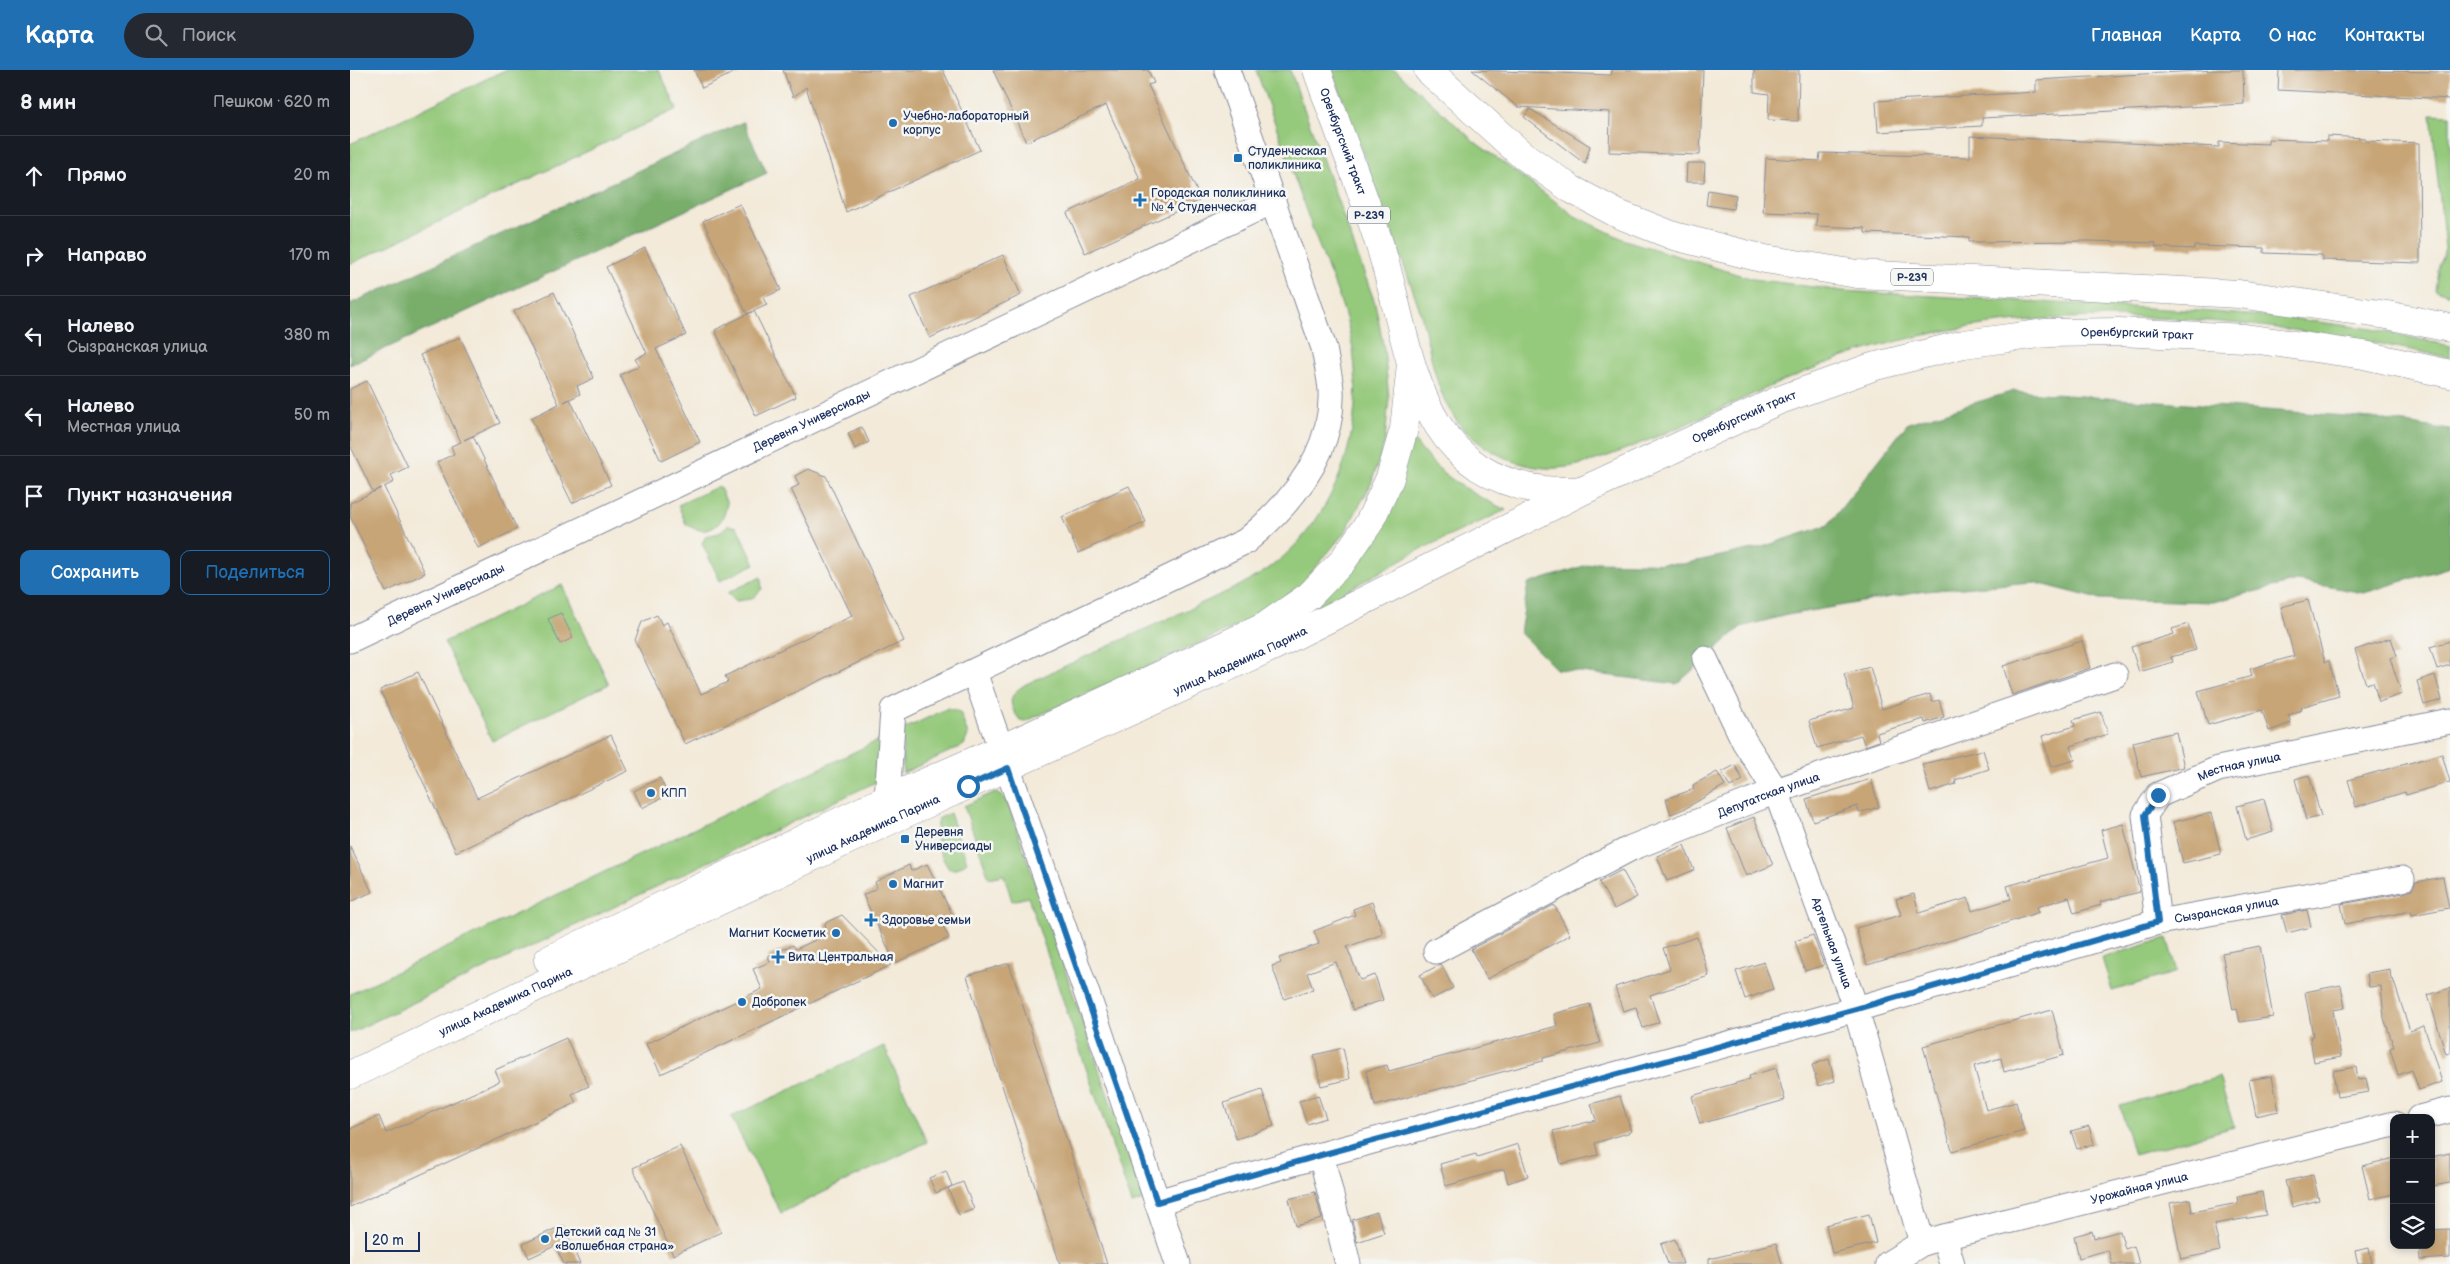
<!DOCTYPE html>
<html lang="ru">
<head>
<meta charset="utf-8">
<style>
	body { margin:0; font-family:"Balsamiq Sans",sans-serif; background:#242831; color:#f1f3f6 }
	.controls { position:absolute; right:15px; bottom:15px; display:grid; overflow:hidden; border-radius:10px; box-shadow:0 2px 8px #0003 }
	.controls button { width:45px; height:45px; display:grid; place-items:center; padding:0; border:0; border-bottom:1px solid #363941; background:#171b24; color:#f1f3f6; font:25px sans-serif }
	.scale { position:absolute; left:15px; bottom:12px; width:55px; box-sizing:border-box; padding-left:5px; border:2px solid #1b2f5e; border-top:0; font-size:14px; line-height:18px; white-space:nowrap; color:#1b2f5e; -webkit-text-stroke:4px #f6f6f2; paint-order:stroke }
	.stop { position:absolute; width:15px; height:15px; margin:-11px; border:4px solid #1f6fb2; border-radius:50%; background:#fff }
	.stop.end { background:#1f6fb2; border-color:#fff; box-shadow:0 1px 5px #0008 }
	.list { margin:0; padding:0; list-style:none }
	h2 { display:flex; justify-content:space-between; align-items:center; height:65px; margin:0; padding:0 20px; font-size:21px }
	h2 small { font-size:16px; font-weight:400; color:#9ea1a6 }
	.list li { display:grid; grid-template-columns:32px 1fr auto; gap:15px; align-items:center; box-sizing:border-box; height:80px; padding:0 20px; border-top:1px solid #363941 }
	.list b { display:block; font-size:19px; white-space:nowrap }
	.list p { margin:0; font-size:16px; white-space:nowrap; color:#9ea1a6 }
	.list em { font-size:16px; font-style:normal; color:#9ea1a6 }
	.actions { display:flex; gap:10px; padding:15px 20px }
	.actions a { flex:1; padding:11px 0; border:1px solid #1f6fb2; border-radius:10px; text-align:center; font-size:18px; color:#1f6fb2 }
	.actions .main { background:#1f6fb2; color:#fff }
	.icon { flex:none; width:28px; height:28px; fill:none; stroke:currentColor; stroke-width:2; stroke-linecap:round; stroke-linejoin:round }
	.map { position:relative; flex:none; width:2100px; height:1194px; overflow:hidden }
	header { display:flex; align-items:center; gap:30px; box-sizing:border-box; height:70px; padding:0 25px; background:#1f6fb2; color:#fff }
	header strong { font-size:24px }
	nav { display:flex; gap:28px; margin-inline-start:auto; font-size:18px }
	.search { width:350px; height:45px; background:#242831; display:flex; align-items:center; gap:12px; box-sizing:border-box; padding:0 18px; border-radius:28px; color:#9ea1a6; font-size:19px }
	main { display:flex }
	aside { flex:1; background:#171b24 }
	.map>svg:first-child { display:block }
	.green { fill:#95c97b; stroke:#587c6c }
	.forest { fill:#78ad6b; stroke:#4a6e64 }
	.building { fill:#c7a577 }
	.lines { fill:none; stroke-linecap:round; stroke-linejoin:round }
	.minor-casing { stroke:#878c9c; stroke-width:27 }
	.major-casing { stroke:#878c9c; stroke-width:29 }
	.minor { stroke:#fff; stroke-width:25 }
	.major { stroke:#fff; stroke-width:28 }
	.route { stroke:#1f6fb2; stroke-width:6 }
	.poi-dot { fill:#1f6fb2; stroke:#f6f6f2; stroke-width:2 }
	.labels { text-anchor:middle; stroke-width:5; stroke-linejoin:round; paint-order:stroke }
	.shield { fill:#f6f6f2; stroke:#5d6b8a; stroke-width:1 }
	.shield-label { font-size:11px; font-weight:bold; fill:#1b2f5e }
	.poi-label { font-size:12px; fill:#1b2f5e; stroke:#f6f6f2; text-anchor:start }
	.street-label { font-size:12px; fill:#1b2f5e; stroke:#f6f6f2 }
</style>
</head>
<body>
<header>
<strong>Карта</strong>
<div class="search"><svg class="icon" aria-label="search" viewBox="0 0 24 24"><circle cx="10" cy="10" r="6"/><path d="M15 15l6 6"/></svg>Поиск</div>
<nav><a>Главная</a><a>Карта</a><a>О нас</a><a>Контакты</a></nav>
</header>
<main>
<aside>
<h2>8 мин<small>Пешком · 620 m</small></h2>
<ul class="list">
<li><svg class="icon" aria-label="ahead" viewBox="0 0 24 24"><path d="M12 20V5M6 11l6-6 6 6"/></svg><div><b>Прямо</b></div><em>20 m</em></li>
<li><svg class="icon" aria-label="right" viewBox="0 0 24 24"><path d="M7 20v-9h11M14 6l5 5-5 5"/></svg><div><b>Направо</b></div><em>170 m</em></li>
<li><svg class="icon" aria-label="left" viewBox="0 0 24 24"><path d="M17 20v-9H6M10 6l-5 5 5 5"/></svg><div><b>Налево</b><p>Сызранская улица</p></div><em>380 m</em></li>
<li><svg class="icon" aria-label="left" viewBox="0 0 24 24"><path d="M17 20v-9H6M10 6l-5 5 5 5"/></svg><div><b>Налево</b><p>Местная улица</p></div><em>50 m</em></li>
<li><svg class="icon" aria-label="arrive" viewBox="0 0 24 24"><path d="M6 21V4h12l-3 4 3 4H6"/></svg><div><b>Пункт назначения</b></div></li>
</ul>
<div class="actions"><a class="main">Сохранить</a><a>Поделиться</a></div>
</aside>
<div class="map">
<svg width="2100" height="1194" viewBox="0 0 2100 1194">
	<rect width="100%" height="100%" fill="#f6f6f2"/>
	<filter id="ink" filterUnits="userSpaceOnUse"><feTurbulence type="fractalNoise" baseFrequency=".02" numOctaves="2"/><feDisplacementMap in="SourceGraphic" scale="10" xChannelSelector="R" yChannelSelector="G"/><feConvolveMatrix kernelMatrix="1 2 1 2 8 2 1 2 1" color-interpolation-filters="sRGB"/></filter>
	<filter id="wash" filterUnits="userSpaceOnUse"><feTurbulence type="fractalNoise" baseFrequency=".0096" numOctaves="4" result="noise"/><feDisplacementMap in="SourceGraphic" scale="20" xChannelSelector="R" yChannelSelector="G"/><feGaussianBlur stdDeviation="1.12" result="paint"/><feColorMatrix in="noise" values="0 0 0 0 0 0 0 0 0 0 0 0 0 0 0 0 0 1.4 0 .05"/><feComposite in="paint" operator="in"/></filter>
	<g filter="url(#wash)">
		<rect width="100%" height="100%" fill="#f3ead9"/>
		<g class="green">
			<polygon points="155,0 309,0 327,39 0,194 0,74"/>
			<path d="M906,0H940L1025,233L1034,279L1039,328L1035,371L1021,414L995,462L951,515L903,549L676,651L670,650C657,633 658,625 676,614L889,516C899,510 909,505 918,499C995,443 1021,341 997,252C989,222 975,193 964,163C945,109 925,54 906,0Z"/>
			<path d="M982,0H1045L1125,72L1225,146L1275,170L1403,209L1493,221L1851,241L1946,249L2022,259L2100,276V288C1906,246 1682,222 1491,288C1424,312 1361,345 1296,371C1268,382 1238,396 1208,398C1178,400 1146,387 1123,368C1080,333 1083,274 1065,226C1038,151 1010,75 982,0Z"/>
			<polygon points="2081,44 2100,45 2100,225 2085,220 2089,195 2095,179"/>
			<path d="M1062,367C1086,404 1118,422 1156,440L1067,481L961,541Z"/>
			<path d="M369,416L377,433C374,457 356,468 336,454L328,435Z"/>
			<polygon points="378,455 387,457 405,494 370,511 352,473 356,466 369,463"/>
			<polygon points="411,507 412,519 402,529 386,531 377,523"/>
			<polygon points="212,515 259,614 142,671 94,572"/>
			<polygon points="598,638 610,642 618,665 614,675 553,703 552,660"/>
			<polygon points="529,670 528,711 0,963 0,924"/>
			<polygon points="645,722 655,729 660,740 794,1130 782,1134 678,827 662,831 654,805 639,808 614,736"/>
			<path d="M600,743L617,792L607,799H599C588,782 583,768 588,749Z"/>
			<polygon points="1817,868 1827,902 1762,921 1752,888"/>
			<polygon points="534,976 577,1072 431,1143 381,1047"/>
			<polygon points="1869,1007 1884,1057 1784,1085 1770,1036"/>
		</g>
		<g class="forest">
			<polygon points="393,52 417,103 0,295 0,234"/>
			<polygon points="1664,321 2022,348 2100,360 2100,497 2014,523 1947,511 1863,532 1749,529 1683,512 1576,521 1437,545 1391,557 1327,614 1206,599 1170,563 1178,514 1246,492 1333,494 1412,477 1478,455 1558,353"/>
		</g>
		<g id="blocks">
			<g class="building">
				<polygon points="344,0 389,0 352,18"/>
				<polygon points="433,0 593,0 630,80 496,142 456,17 443,27"/>
				<polygon points="643,0 798,0 804,13 798,15 851,130 735,183 717,143 790,109 756,35 676,72"/>
				<polygon points="1122,0 1261,5 1262,0 1353,0 1350,85 1259,82 1260,42 1168,37"/>
				<polygon points="1404,0 1449,0 1448,51 1418,50 1419,24 1404,22"/>
				<polygon points="1865,0 1893,0 1894,34 1632,48 1632,56 1528,62 1526,31 1686,22 1686,10"/>
				<polygon points="1929,0 2100,2 2100,29 1928,20"/>
				<polygon points="1180,39 1240,76 1235,94 1174,47"/>
				<polygon points="1620,66 1869,77 1869,72 1918,74 1918,69 1977,71 1977,66 2015,68 2015,71 2069,73 2070,193 1972,190 1972,185 1914,183 1914,178 1844,176 1844,179 1805,177 1806,173 1739,171 1619,172 1619,167 1515,163 1515,158 1466,156 1467,144 1413,142 1416,88 1469,91 1470,83 1620,87"/>
				<polygon points="1337,93 1355,93 1354,112 1336,112"/>
				<polygon points="1358,120 1386,125 1383,139 1356,135"/>
				<polygon points="390,134 431,220 413,228 417,235 397,244 353,151"/>
				<polygon points="295,178 336,265 306,279 350,372 311,391 270,305 289,296 285,289 297,283 256,197"/>
				<polygon points="653,185 671,225 580,268 561,227"/>
				<polygon points="204,222 244,308 227,316 230,324 214,332 220,329 261,415 222,433 181,348 209,334 164,241"/>
				<polygon points="404,241 446,327 406,346 365,260"/>
				<polygon points="110,267 150,353 114,370 123,366 167,459 128,478 87,392 104,384 101,376 111,372 70,285"/>
				<polygon points="17,311 58,397 41,405 44,412 34,417 75,503 36,522 0,446 0,433 31,418 23,422 0,375 0,319"/>
				<polygon points="512,357 519,372 505,379 498,363"/>
				<polygon points="458,399 476,406 554,571 335,674 285,570 292,552 307,545 312,555 317,552 351,624 378,612 375,606 502,546 441,419 449,415 445,406"/>
				<polygon points="779,416 796,452 728,483 712,447"/>
				<polygon points="1958,530 1975,592 1979,591 1989,626 1951,637 1952,640 1938,645 1941,653 1919,661 1912,640 1858,655 1848,621 1902,606 1900,599 1944,586 1931,537"/>
				<polygon points="211,543 223,568 210,574 198,549"/>
				<polygon points="1838,554 1846,580 1821,587 1823,592 1789,602 1781,577 1824,564 1822,559"/>
				<polygon points="2041,568 2047,586 2040,588 2052,624 2029,632 2023,612 2016,614 2005,580"/>
				<polygon points="1732,571 1740,598 1662,625 1653,596"/>
				<polygon points="2100,571 2100,595 2087,599 2080,577"/>
				<polygon points="1520,597 1532,639 1580,624 1582,632 1589,630 1594,647 1575,653 1574,649 1527,663 1529,671 1515,676 1511,665 1467,678 1459,651 1504,638 1494,604"/>
				<polygon points="68,602 127,728 261,665 278,701 106,782 30,620"/>
				<polygon points="2085,605 2092,630 2074,635 2067,611"/>
				<polygon points="1751,642 1758,664 1721,676 1725,690 1701,697 1692,666 1725,656 1723,650"/>
				<polygon points="1826,662 1834,697 1791,707 1783,672"/>
				<polygon points="1633,680 1639,699 1605,710 1606,714 1580,722 1572,694"/>
				<polygon points="2092,684 2100,712 2056,725 2055,722 2006,737 1998,710"/>
				<polygon points="1385,695 1393,710 1380,717 1372,702"/>
				<polygon points="1367,702 1375,715 1336,738 1321,744 1316,729 1344,719 1343,715"/>
				<polygon points="1959,705 1971,746 1956,750 1945,709"/>
				<polygon points="310,708 318,725 292,738 284,721"/>
				<polygon points="1521,709 1529,737 1509,743 1507,736 1463,751 1456,729"/>
				<polygon points="1914,729 1923,762 1896,770 1887,736"/>
				<polygon points="1861,743 1871,784 1833,793 1823,752"/>
				<polygon points="1404,747 1423,795 1396,806 1377,758"/>
				<polygon points="1773,754 1790,822 1750,832 1751,835 1724,843 1719,827 1687,837 1689,842 1629,862 1517,895 1506,858 1551,845 1546,829 1564,824 1569,843 1618,828 1622,841 1661,829 1657,816 1758,788 1751,760"/>
				<polygon points="1334,775 1344,800 1317,811 1307,786"/>
				<polygon points="0,776 22,822 0,832"/>
				<polygon points="577,794 604,848 592,854 599,868 545,893 513,825 527,818 525,812 559,795 561,801"/>
				<polygon points="1272,800 1287,827 1264,839 1249,812"/>
				<polygon points="2093,807 2099,838 2062,845 2061,841 1995,854 1991,834 2054,823 2062,820 2066,812"/>
				<polygon points="1022,832 1033,864 997,877 1010,910 1025,905 1033,930 1003,940 986,892 957,903 963,919 934,929 922,896 931,893 929,888 969,874 964,861 1005,845 1003,839"/>
				<polygon points="1204,835 1220,865 1137,909 1121,879"/>
				<polygon points="1957,840 1961,857 1937,863 1932,845"/>
				<polygon points="492,845 541,895 311,1004 296,974 412,919 403,899 420,892 418,886 443,875 446,879 476,865 475,853"/>
				<polygon points="1463,865 1474,895 1455,901 1445,871"/>
				<polygon points="1347,867 1359,906 1300,925 1309,952 1293,958 1286,937 1273,941 1265,917 1320,899 1313,878"/>
				<polygon points="1910,876 1923,947 1890,952 1887,939 1883,940 1872,883"/>
				<polygon points="1414,892 1423,919 1395,929 1386,901"/>
				<polygon points="659,893 757,1194 710,1194 627,938 617,906"/>
				<polygon points="1091,894 1103,918 1082,929 1070,905"/>
				<polygon points="2040,899 2041,910 2043,909 2060,961 2074,956 2092,1012 2069,1020 2062,1000 2048,1005 2040,978 2044,977 2034,948 2031,916 2019,917 2017,903"/>
				<polygon points="1991,915 1995,938 1983,940 1991,987 1964,992 1960,967 1963,966 1955,922"/>
				<polygon points="2100,918 2100,983 2096,984 2078,925"/>
				<polygon points="1240,934 1250,973 1193,988 1193,991 1025,1036 1016,1001 1037,995 1039,1001 1207,956 1204,944"/>
				<polygon points="1702,940 1714,985 1654,1002 1651,988 1624,996 1636,1040 1666,1032 1674,1061 1602,1081 1573,976"/>
				<polygon points="216,968 239,1016 222,1024 226,1033 0,1137 0,1059 29,1046 36,1063 150,1011 145,1000"/>
				<polygon points="993,978 1000,1009 971,1016 964,985"/>
				<polygon points="1479,989 1485,1011 1468,1016 1462,995"/>
				<polygon points="2006,997 2008,1010 2016,1008 2019,1022 1987,1027 1983,1001"/>
				<polygon points="1426,998 1435,1030 1350,1054 1342,1026 1400,1009 1399,1006"/>
				<polygon points="1922,1006 1929,1041 1906,1046 1899,1010"/>
				<polygon points="912,1020 924,1056 886,1069 874,1033"/>
				<polygon points="968,1025 976,1048 957,1054 949,1031"/>
				<polygon points="1270,1026 1281,1062 1245,1073 1248,1085 1211,1094 1203,1061 1246,1050 1241,1034"/>
				<polygon points="1739,1056 1744,1074 1727,1079 1721,1061"/>
				<polygon points="1168,1074 1178,1106 1158,1113 1154,1099 1096,1116 1090,1094 1126,1084 1127,1087"/>
				<polygon points="330,1076 371,1162 323,1185 283,1098"/>
				<polygon points="2100,1083 2100,1113 2083,1116 2081,1087"/>
				<polygon points="2044,1088 2044,1124 2020,1129 2012,1096"/>
				<polygon points="596,1101 602,1116 586,1123 579,1108"/>
				<polygon points="1963,1105 1969,1130 1942,1137 1935,1111"/>
				<polygon points="613,1112 624,1139 609,1145 598,1118"/>
				<polygon points="965,1122 972,1149 946,1156 939,1129"/>
				<polygon points="1912,1122 1916,1145 1864,1154 1870,1181 1831,1189 1820,1133 1840,1129 1842,1142 1888,1133 1887,1127"/>
				<polygon points="1027,1142 1034,1163 1007,1172 1002,1150"/>
				<polygon points="1519,1144 1526,1173 1482,1183 1476,1155"/>
				<polygon points="213,1155 230,1194 214,1194 205,1176 179,1188 173,1174"/>
				<polygon points="2100,1159 2100,1188 2070,1190 2069,1175 2081,1175 2081,1160"/>
				<polygon points="1742,1161 1744,1168 1770,1161 1775,1179 1784,1176 1789,1194 1762,1194 1758,1180 1729,1188 1724,1166"/>
				<polygon points="1325,1169 1333,1194 1318,1194 1311,1174"/>
				<polygon points="1426,1173 1432,1194 1359,1194 1359,1189"/>
				<polygon points="2019,1178 2022,1194 2008,1194 2005,1181"/>
			</g>
		</g>
	</g>
	<g filter="url(#ink)">
		<use href="#blocks" fill-opacity="0" stroke="#878c9c" stroke-width="1"/>
		<g class="lines">
			<defs>
				<g id="minor">
					<path id="s1" d="M0,570L923,131"/>
					<path id="s2" d="M1355,589L1394,671L1426,721L1506,939L1572,1173"/>
					<polyline points="624,602 745,947 828,1194"/>
					<path d="M537,729L543,640L896,471C942,433 984,383 981,320C980,306 976,292 974,278L877,0"/>
					<path id="s3" d="M1808,852L1795,745L1808,725L1868,699L2100,651"/>
					<path id="s4" d="M1086,881L1281,778L1426,721L1765,605"/>
					<polyline points="2069,1048 2100,1040"/>
					<polyline points="971,1085 998,1194"/>
					<path id="s5" d="M807,1132L971,1085L1506,939L1808,852L2052,809"/>
					<polyline points="1594,1167 1602,1194"/>
					<path id="s6" d="M1538,1194L1572,1173L1594,1167L2044,1054"/>
				</g>
				<g id="major">
					<path id="s7" d="M967,0C988,60 1012,119 1031,179C1062,279 1063,403 1194,420C1205,421 1217,421 1228,421"/>
					<polyline points="1078,0 1170,83 1221,119 1268,144 1324,166 1415,189 1507,204 1889,224 2037,245 2100,258"/>
					<polyline points="198,890 537,729 651,679 914,557 959,526 992,492 1019,453 1040,408 1054,359 1061,294"/>
					<path id="s8" d="M0,1005L543,749L924,576L1232,421L1427,331L1522,297L1614,274L1696,263L1769,262L1895,268L2014,285L2100,304"/>
				</g>
			</defs>
			<use href="#minor" class="minor-casing"/>
			<use href="#major" class="major-casing"/>
			<use href="#minor" class="minor"/>
			<use href="#major" class="major"/>
		</g>
	</g>
	<g class="lines" filter="url(#ink)">
		<polyline class="route" points="618,716 658,698 807,1132 971,1085 1506,939 1808,852 1795,745 1808,725"/>
	</g>
	<g class="poi-dot">
		<circle cx="543" cy="53" r="5"/>
		<rect x="883" y="83" width="10" height="10" rx="2.5"/>
		<path d="M787.5 122.5h5v5h5v5h-5v5h-5v-5h-5v-5h5z"/>
		<circle cx="301" cy="723" r="5"/>
		<rect x="550" y="764" width="10" height="10" rx="2.5"/>
		<circle cx="543" cy="814" r="5"/>
		<path d="M518.5 842.5h5v5h5v5h-5v5h-5v-5h-5v-5h5z"/>
		<circle cx="486" cy="863" r="5"/>
		<path d="M425.5 879.5h5v5h5v5h-5v5h-5v-5h-5v-5h5z"/>
		<circle cx="392" cy="932" r="5"/>
		<circle cx="195" cy="1169" r="5"/>
	</g>
	<g class="labels">
		<g class="shield">
			<rect x="998" y="136.5" width="42" height="17" rx="4"/>
			<rect x="1541" y="198.5" width="42" height="17" rx="4"/>
		</g>
		<g class="shield-label">
			<text x="1019" y="149">Р-239</text>
			<text x="1562" y="211">Р-239</text>
		</g>
		<g class="poi-label">
			<text x="553" y="50">Учебно-лабораторный<tspan x="553" dy="14">корпус</tspan></text>
			<text x="898" y="85">Студенческая<tspan x="898" dy="14">поликлиника</tspan></text>
			<text x="801" y="127">Городская поликлиника<tspan x="801" dy="14">№ 4 Студенческая</tspan></text>
			<text x="311" y="727">КПП</text>
			<text x="565" y="766">Деревня<tspan x="565" dy="14">Универсиады</tspan></text>
			<text x="553" y="818">Магнит</text>
			<text x="532" y="854">Здоровье семьи</text>
			<text x="476" y="867" text-anchor="end">Магнит Косметик</text>
			<text x="438" y="891">Вита Центральная</text>
			<text x="402" y="936">Добропек</text>
			<text x="205" y="1166">Детский сад № 31<tspan x="205" dy="14">«Волшебная страна»</tspan></text>
		</g>
		<g class="street-label">
			<text dy="4" stroke="none"><textPath href="#s7" startOffset="76">Оренбургский тракт</textPath></text>
			<text dy="4" stroke="none"><textPath href="#s8" startOffset="1948">Оренбургский тракт</textPath></text>
			<text dy="4" stroke="none"><textPath href="#s8" startOffset="1542">Оренбургский тракт</textPath></text>
			<text dy="4" stroke="none"><textPath href="#s1" startOffset="511">Деревня Универсиады</textPath></text>
			<text dy="4" stroke="none"><textPath href="#s1" startOffset="106">Деревня Универсиады</textPath></text>
			<text dy="4" stroke="none"><textPath href="#s8" startOffset="982">улица Академика Парина</textPath></text>
			<text dy="4" stroke="none"><textPath href="#s3" startOffset="218">Местная улица</textPath></text>
			<text dy="4" stroke="none"><textPath href="#s4" startOffset="368">Депутатская улица</textPath></text>
			<text dy="4" stroke="none"><textPath href="#s8" startOffset="578">улица Академика Парина</textPath></text>
			<text dy="4" stroke="none"><textPath href="#s5" startOffset="1109">Сызранская улица</textPath></text>
			<text dy="4" stroke="none"><textPath href="#s2" startOffset="312">Артельная улица</textPath></text>
			<text dy="4" stroke="none"><textPath href="#s8" startOffset="172">улица Академика Парина</textPath></text>
			<text dy="4" stroke="none"><textPath href="#s6" startOffset="264">Урожайная улица</textPath></text>
		</g>
	</g>
</svg>
<div class="controls">
<button>+</button>
<button>−</button>
<button><svg class="icon" aria-label="layers" viewBox="0 0 24 24"><path d="M12 4l9 5-9 5-9-5zM3 14l9 5 9-5"/></svg></button>
</div>
<div class="scale">20 m</div>
<div class="stop" style="left:618px;top:716px"></div>
<div class="stop end" style="left:1808px;top:725px"></div>
</div>
</main>
</body>
</html>
